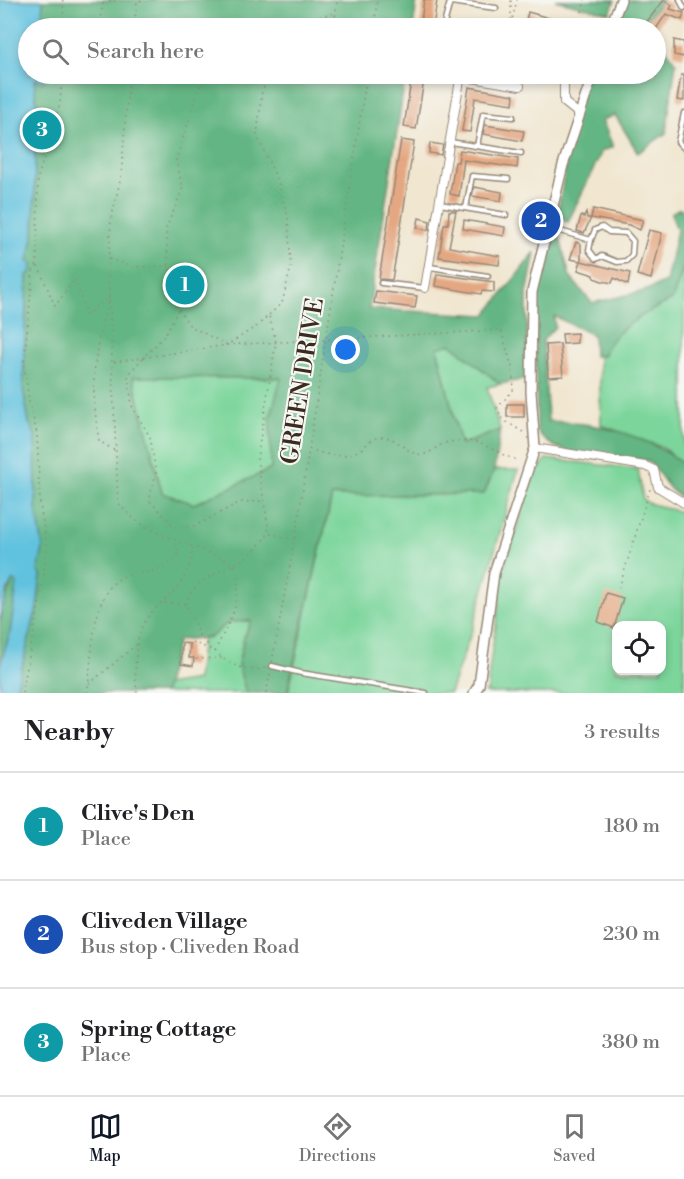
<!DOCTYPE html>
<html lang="en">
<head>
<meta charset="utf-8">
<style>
	body { margin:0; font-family:"Libre Bodoni",serif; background:#f6f6f6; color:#202124 }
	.controls { position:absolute; right:18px; bottom:18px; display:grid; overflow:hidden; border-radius:12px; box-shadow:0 3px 9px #0003 }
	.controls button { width:54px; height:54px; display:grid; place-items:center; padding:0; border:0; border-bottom:2px solid #e0e0e0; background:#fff; color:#202124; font:30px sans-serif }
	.you { position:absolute; left:346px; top:350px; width:21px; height:21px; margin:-15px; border:4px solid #fff; border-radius:50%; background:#1a73e8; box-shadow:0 0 0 9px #1a73e833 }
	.badge { display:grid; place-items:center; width:39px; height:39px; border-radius:50%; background:#111827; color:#fff; font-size:20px; font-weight:700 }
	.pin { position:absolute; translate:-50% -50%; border:3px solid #fff; box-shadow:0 2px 6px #0006 }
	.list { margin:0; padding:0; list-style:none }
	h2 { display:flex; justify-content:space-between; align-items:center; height:78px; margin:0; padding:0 24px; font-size:26px }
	h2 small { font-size:20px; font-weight:400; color:#757577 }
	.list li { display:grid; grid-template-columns:39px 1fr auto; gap:18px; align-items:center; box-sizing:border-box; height:108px; padding:0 24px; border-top:2px solid #e0e0e0 }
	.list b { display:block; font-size:22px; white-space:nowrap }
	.list p { margin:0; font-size:20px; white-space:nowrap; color:#757577 }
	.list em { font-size:20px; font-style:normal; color:#757577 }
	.icon { flex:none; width:33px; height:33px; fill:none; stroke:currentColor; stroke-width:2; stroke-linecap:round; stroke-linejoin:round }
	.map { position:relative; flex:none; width:684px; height:693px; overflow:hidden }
	.search { position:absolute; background:#fff; box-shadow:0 3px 9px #0003; left:18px; right:18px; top:18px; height:66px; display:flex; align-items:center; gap:15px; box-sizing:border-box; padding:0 21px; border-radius:33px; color:#757577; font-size:22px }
	.sheet { height:402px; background:#fff }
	nav { display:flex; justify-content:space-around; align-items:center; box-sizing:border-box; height:84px; border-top:2px solid #e0e0e0; background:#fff; font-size:16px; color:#757577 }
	nav a { display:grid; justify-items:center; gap:3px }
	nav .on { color:#111827 }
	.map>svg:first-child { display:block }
	.green { fill:#7bd59b; stroke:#5b805c; stroke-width:1.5; fill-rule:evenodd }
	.forest { fill:#64b683; stroke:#507050; stroke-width:1.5; fill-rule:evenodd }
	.water { fill:#61c2df; stroke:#4e767e; stroke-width:1.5 }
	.building { fill:#e4a782 }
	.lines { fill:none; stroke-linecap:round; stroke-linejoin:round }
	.service-casing { stroke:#968878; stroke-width:7 }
	.minor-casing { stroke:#968878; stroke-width:10 }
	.tertiary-casing { stroke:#968878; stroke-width:12 }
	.path { stroke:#968878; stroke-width:1.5; stroke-dasharray:1.5 4.5; stroke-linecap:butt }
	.service { stroke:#fff; stroke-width:4 }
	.minor { stroke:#fff; stroke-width:8 }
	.tertiary { stroke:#fff; stroke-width:9 }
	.labels { text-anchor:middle; stroke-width:4.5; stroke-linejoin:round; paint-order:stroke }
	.street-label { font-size:24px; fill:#3b2a1e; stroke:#f6f6f2 }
</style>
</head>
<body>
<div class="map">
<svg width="684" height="693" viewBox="0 0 684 693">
	<rect width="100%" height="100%" fill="#f6f6f2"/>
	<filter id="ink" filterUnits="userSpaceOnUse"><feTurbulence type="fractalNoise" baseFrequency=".0167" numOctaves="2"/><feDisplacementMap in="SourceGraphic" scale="12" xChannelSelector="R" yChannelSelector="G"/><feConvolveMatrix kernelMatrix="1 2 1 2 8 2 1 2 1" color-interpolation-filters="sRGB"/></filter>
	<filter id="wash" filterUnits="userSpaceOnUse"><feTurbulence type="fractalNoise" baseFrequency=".008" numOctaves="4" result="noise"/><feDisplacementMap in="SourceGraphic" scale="24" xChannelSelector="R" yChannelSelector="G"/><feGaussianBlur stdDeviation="1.35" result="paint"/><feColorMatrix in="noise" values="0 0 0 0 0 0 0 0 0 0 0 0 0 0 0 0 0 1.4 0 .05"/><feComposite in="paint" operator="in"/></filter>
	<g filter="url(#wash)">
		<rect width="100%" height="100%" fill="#f1e7d1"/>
		<g class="green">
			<path d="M684,266V464L661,447L601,425L599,357L604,354C609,332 651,309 672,300Z"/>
			<polygon points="451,344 500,384 487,387 500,430 461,445 437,347"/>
			<polygon points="133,377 282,378 270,418 272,469 194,504 162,493"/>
			<path d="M546,459L638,469L643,499L648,503L684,513V693H485L488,689C489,651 501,613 501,576L533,478ZM616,626H662V670H616Z"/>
			<polygon points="494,470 518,470 472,630 450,693 288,693 332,496 484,494"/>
			<polygon points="252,621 244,637 246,693 164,693 166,685 197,680 202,638 211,637 229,622"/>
		</g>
		<g class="forest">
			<polygon points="43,0 417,0 413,28 41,28"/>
			<polygon points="555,0 615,0 610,13"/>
			<polygon points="624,0 662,0 644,23 651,28 610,28"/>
			<polygon points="656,36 676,63 666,133 638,153 615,115 602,120 613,147 602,151 568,222 557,218 576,105 588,74 656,74"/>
			<path d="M36,74H406L369,309L486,315L535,252L527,294V379L500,384L451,344L437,348L461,445L500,430L494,470L484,494L332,496L287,693H246L238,665L244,637L251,621L229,622L211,637L178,640L164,693H15L37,608L41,575L37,571L43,548L36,508L35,435L29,423L23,389L27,275L31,263L28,262L34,232L36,99L34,81L45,80ZM133,377L281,378L270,418L271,469L194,504L162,493Z"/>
			<path d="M680,208L684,211V266L672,300C650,310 609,332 603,356H594L593,335L554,316L555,327L543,340L548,421C599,423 642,433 684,464V499C666,491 662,473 648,461C614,452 560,464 537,431L535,294L549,238L554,233L559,235L570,277L592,303L644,291L666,282L677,230L671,213Z"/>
			<polygon points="13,579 17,583 10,633 0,665 0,616"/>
		</g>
		<polygon class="water" points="0,0 43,0 41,28 28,28 28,74 36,74 45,80 42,83 37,79 34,81 36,99 34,232 28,262 32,263 31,273 27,275 23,389 29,423 35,435 36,508 43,548 38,571 41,575 37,608 15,693 0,693 0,665 10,633 17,583 13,580 7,591 0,623"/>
		<g id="blocks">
			<g class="building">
				<polygon points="424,0 437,0 433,28 420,28"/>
				<polygon points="664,0 672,5 670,9 684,13 682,20 666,14 656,29 652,28 645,24"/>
				<polygon points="528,12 581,27 581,28 524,28"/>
				<polygon points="674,40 684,42 684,57 674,55"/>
				<polygon points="412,74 425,74 416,129 404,127"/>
				<polygon points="681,75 684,75 684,101 677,100"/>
				<polygon points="469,87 514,95 513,104 475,98 470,132 462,131"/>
				<rect x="38" y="121" width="9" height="19"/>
				<polygon points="485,125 524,131 522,141 483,134"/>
				<polygon points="401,140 414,142 404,207 392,280 379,279"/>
				<polygon points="430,143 443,145 441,155 429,153"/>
				<polygon points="460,150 518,159 517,168 464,160 459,196 450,194 455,162 458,162"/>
				<polygon points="474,187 502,192 501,201 472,196"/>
				<polygon points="593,209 643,220 640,230 629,225 591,218"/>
				<polygon points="449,211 456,211 449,247 500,256 499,265 439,257 444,224 448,224"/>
				<polygon points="586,213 587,218 591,218 584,233 577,231 581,216 584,217"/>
				<polygon points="419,218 430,221 429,230 417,228"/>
				<polygon points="464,220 505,227 504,236 463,229"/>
				<polygon points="649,230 662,233 651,279 637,275"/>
				<polygon points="576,242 581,244 581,261 570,259"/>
				<polygon points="581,261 630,273 628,285 614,278 612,283 602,281 594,278 594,275 578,270"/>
				<polygon points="186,274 193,277 194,291 185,294 177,289 177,280"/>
				<polygon points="437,274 494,282 494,292 482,291 481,294 435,286"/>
				<polygon points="376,291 417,296 415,308 374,303"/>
				<polygon points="577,333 577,343 563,344 562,334"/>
				<polygon points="560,344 563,376 548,377 546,345"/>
				<rect x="507" y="404" width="17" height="13"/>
				<polygon points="606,593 623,598 614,628 598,622"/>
				<polygon points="182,643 190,644 189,658 194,658 193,666 181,664"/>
			</g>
		</g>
	</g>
	<g filter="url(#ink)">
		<use href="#blocks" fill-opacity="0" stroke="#968878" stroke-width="1.5"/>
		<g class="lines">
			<defs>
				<g id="service">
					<polyline points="680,0 684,8"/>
					<polyline points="443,28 450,2 496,8"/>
					<polyline points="684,113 678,142 684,148"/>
					<polyline points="450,142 521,153"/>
					<polyline points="477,146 483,114 513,117"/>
					<polyline points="440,204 506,215"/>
					<polyline points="466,208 472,176 508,179"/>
					<polyline points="550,228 591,240 595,230 602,227 609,232 626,233 633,241 632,255 626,261 617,262 602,256 596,259 589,250 591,240"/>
					<polyline points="430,267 488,276"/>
					<polyline points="381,283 425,288"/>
					<polyline points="272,666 301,673 426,693"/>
				</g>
				<g id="minor">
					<polyline points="564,74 564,102 579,114"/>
					<polyline points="460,76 520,86"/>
					<polyline points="425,288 461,74"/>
					<polyline points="535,448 645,466 654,470 658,487 684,503"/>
				</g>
				<g id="tertiary">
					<polyline points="610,28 621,0"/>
					<polyline points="474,693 479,685 494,573 535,448 531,392 532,292 563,165 593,74"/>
				</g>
			</defs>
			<use href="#service" class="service-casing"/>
			<use href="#minor" class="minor-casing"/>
			<use href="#tertiary" class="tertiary-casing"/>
			<g class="path">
				<polyline points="63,0 64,28"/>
				<polyline points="109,0 112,2 115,0"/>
				<polyline points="582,12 585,0"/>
				<polyline points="511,20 511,0"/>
				<polyline points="511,24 517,0"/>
				<polyline points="72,28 74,19 80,28"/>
				<polyline points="98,28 104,0"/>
				<polyline points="134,28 137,1 144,0"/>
				<polyline points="239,28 274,16 300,22 334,13"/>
				<polyline points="334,28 337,0"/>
				<polyline points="374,28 377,0"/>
				<path d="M129,74L121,177L111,220L108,269L118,502C142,537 198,544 234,564C245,602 230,618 215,651L189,641"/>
				<polyline points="204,74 176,160 183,188 166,229 168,261 173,301 190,326 227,345 257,326 282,303 291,267 288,217 278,182 257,136 262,90 275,74"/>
				<polyline points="109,259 133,267 169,266"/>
				<polyline points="38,266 55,306 75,279 86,315 109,297"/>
				<path d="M109,297C93,354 90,383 99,441L114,450"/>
				<polyline points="178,310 165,335 128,374 132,406 150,437 156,473 149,500 175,527 195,526 240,502 264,501"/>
				<polyline points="114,362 227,345 501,330 512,367 514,389 497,408 503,420 525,433"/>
				<path d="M309,449C327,455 344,460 361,449C369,444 370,438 380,437C397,436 402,450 417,454C429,457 434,447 445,443C452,441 461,441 468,441C486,442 498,455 515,459"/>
				<polyline points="270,533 294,540"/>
				<polyline points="619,588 650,489"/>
				<polyline points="165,603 186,604 199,635 211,648"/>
				<path d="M186,604C192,578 226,571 245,558C255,551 262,541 269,533L257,458L276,342L269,316"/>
				<path d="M215,651C228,665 248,674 267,667"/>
				<polyline points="196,659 222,658"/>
				<polyline points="272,662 296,533 367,74"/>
				<polyline points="89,684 136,645"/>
				<polyline points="22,693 42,589 47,547 40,505 37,434 29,401 24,362 33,271 37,265 38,177 60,104 62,74"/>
				<path d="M87,693C93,662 89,581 130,575C147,573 169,569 179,554L176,544"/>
				<path d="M137,693C134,667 133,628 155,609C178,588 188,580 193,548"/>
				<polyline points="266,693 271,670"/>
			</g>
			<use href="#service" class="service"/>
			<use href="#minor" class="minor"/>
			<use href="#tertiary" class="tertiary"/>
		</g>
	</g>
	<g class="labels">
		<g class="street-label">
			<text transform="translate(302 381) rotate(-81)" y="8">GREEN DRIVE</text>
		</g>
	</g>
</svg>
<div class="controls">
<button><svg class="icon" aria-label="locate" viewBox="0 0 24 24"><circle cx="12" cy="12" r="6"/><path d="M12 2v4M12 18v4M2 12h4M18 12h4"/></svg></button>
</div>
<div class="you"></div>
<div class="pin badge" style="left:185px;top:285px;background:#0f9aa8">1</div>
<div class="pin badge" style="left:541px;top:221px;background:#1a4fb4">2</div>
<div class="pin badge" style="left:42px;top:130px;background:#0f9aa8">3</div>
<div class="search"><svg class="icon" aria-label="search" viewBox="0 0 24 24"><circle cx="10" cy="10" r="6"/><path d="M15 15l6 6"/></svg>Search here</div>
</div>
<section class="sheet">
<h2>Nearby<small>3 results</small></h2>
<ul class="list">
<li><span class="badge" style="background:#0f9aa8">1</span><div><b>Clive's Den</b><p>Place</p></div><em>180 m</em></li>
<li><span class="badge" style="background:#1a4fb4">2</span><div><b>Cliveden Village</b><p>Bus stop · Cliveden Road</p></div><em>230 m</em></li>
<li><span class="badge" style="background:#0f9aa8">3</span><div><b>Spring Cottage</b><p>Place</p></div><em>380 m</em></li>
</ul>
</section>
<nav>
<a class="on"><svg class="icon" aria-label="map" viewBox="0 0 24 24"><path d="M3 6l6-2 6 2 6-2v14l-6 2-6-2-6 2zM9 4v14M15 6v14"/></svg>Map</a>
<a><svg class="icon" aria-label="directions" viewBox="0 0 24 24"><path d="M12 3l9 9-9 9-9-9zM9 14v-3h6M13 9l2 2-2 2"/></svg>Directions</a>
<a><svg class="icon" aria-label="saved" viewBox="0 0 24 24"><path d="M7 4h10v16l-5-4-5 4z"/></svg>Saved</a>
</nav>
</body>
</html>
